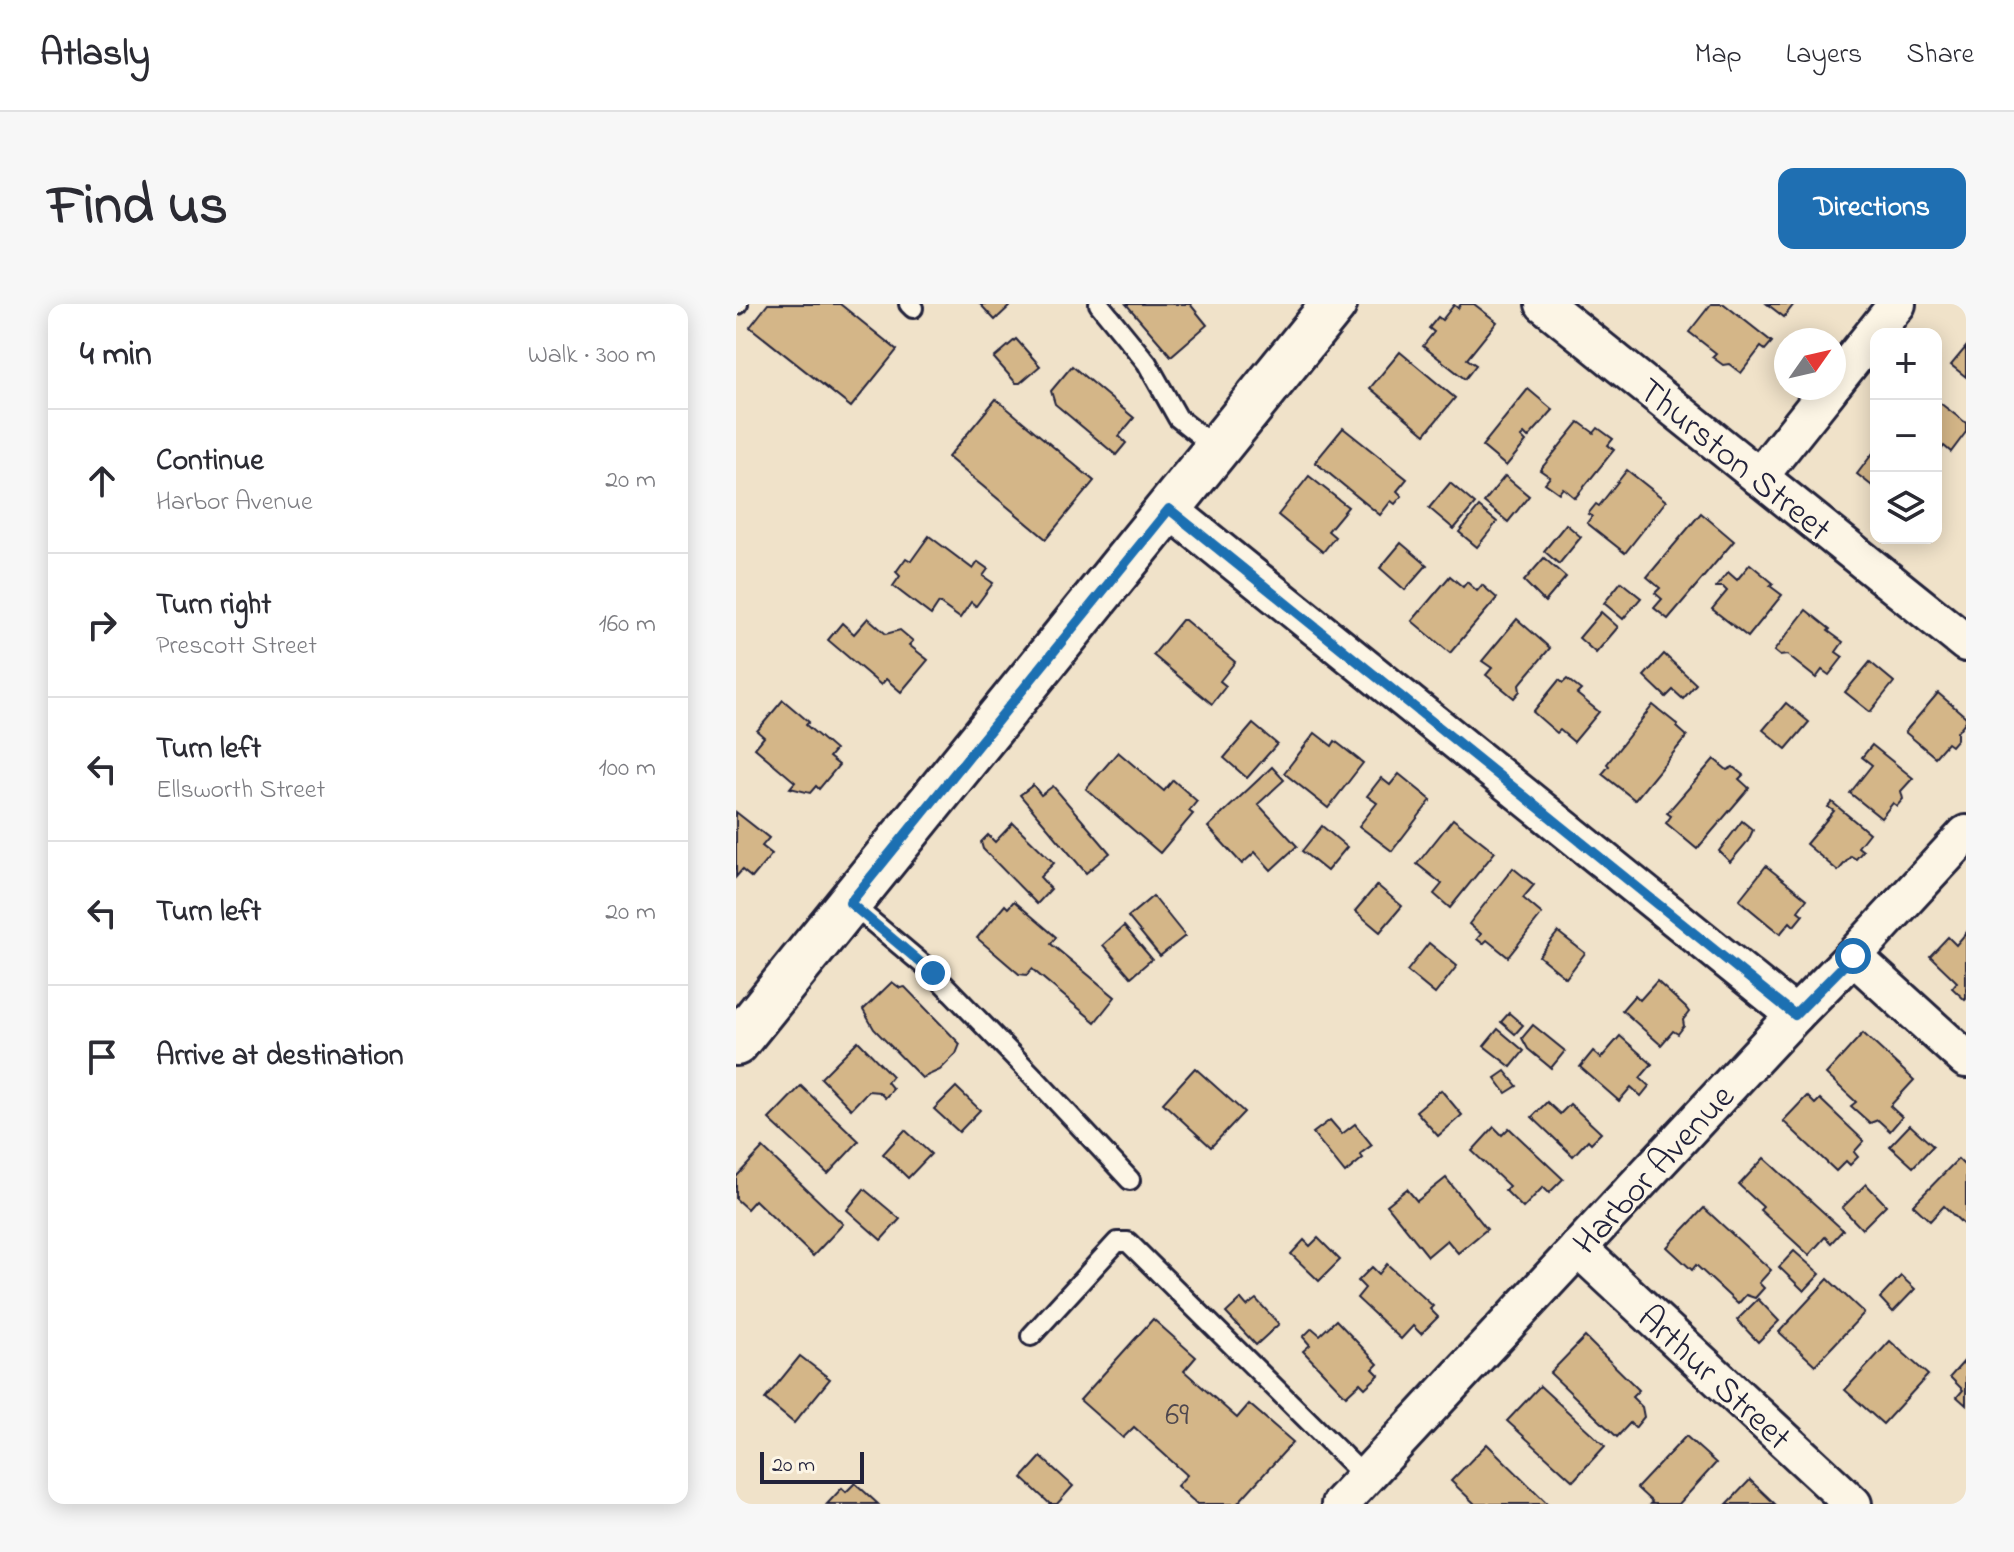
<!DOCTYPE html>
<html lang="en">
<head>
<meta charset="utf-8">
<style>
	body { margin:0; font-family:"Indie Flower",sans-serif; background:#f7f7f7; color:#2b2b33 }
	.controls { position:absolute; right:24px; top:24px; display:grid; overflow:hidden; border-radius:16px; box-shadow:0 4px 20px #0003 }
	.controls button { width:72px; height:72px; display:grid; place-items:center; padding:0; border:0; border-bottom:2px solid #e1e1e2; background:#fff; color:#2b2b33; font:40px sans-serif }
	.compass { position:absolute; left:1038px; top:24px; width:72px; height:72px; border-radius:50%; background:#fff; box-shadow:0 4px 20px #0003; rotate:56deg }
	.scale { position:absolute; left:24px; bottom:20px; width:104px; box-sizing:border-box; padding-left:8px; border:4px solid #22223b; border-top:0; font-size:22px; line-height:28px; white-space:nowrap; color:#22223b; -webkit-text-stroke:6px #fcf5e5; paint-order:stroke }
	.stop { position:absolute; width:24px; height:24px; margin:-18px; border:6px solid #1f6fb2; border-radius:50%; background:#fff }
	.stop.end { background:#1f6fb2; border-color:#fff; box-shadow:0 2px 8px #0008 }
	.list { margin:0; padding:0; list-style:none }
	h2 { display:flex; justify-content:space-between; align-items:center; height:104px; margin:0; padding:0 32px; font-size:34px }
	h2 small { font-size:26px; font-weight:400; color:#7c7c81 }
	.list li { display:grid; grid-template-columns:52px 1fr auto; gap:24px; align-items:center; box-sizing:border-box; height:144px; padding:0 32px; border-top:2px solid #e1e1e2 }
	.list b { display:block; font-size:30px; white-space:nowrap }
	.list p { margin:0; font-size:26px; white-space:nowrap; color:#7c7c81 }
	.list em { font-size:26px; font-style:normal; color:#7c7c81 }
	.icon { flex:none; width:44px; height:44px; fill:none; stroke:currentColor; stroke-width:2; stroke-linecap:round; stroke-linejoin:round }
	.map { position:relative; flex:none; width:1230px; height:1200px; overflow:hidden; border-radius:16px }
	header { display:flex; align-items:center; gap:48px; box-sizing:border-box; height:112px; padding:0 40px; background:#fff; border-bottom:2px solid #e1e1e2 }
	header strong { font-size:38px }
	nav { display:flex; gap:44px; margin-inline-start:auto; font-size:28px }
	.intro { display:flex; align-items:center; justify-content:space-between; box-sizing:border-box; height:192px; padding:0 48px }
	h1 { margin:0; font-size:56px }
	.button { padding:20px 36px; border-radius:16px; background:#1f6fb2; color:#fff; font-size:28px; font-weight:700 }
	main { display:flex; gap:48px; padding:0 48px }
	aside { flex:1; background:#fff; border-radius:16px; box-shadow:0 4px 20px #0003 }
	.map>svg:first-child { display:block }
	.building { fill:#d4b688; stroke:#22223b; stroke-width:2 }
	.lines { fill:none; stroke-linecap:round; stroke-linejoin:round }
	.lane-casing { stroke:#22223b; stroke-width:24 }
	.street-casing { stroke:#22223b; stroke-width:42 }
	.secondary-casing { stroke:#22223b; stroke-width:50 }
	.lane { stroke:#fcf5e5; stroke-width:18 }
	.street { stroke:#fcf5e5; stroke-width:36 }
	.secondary { stroke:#fcf5e5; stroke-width:44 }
	.route { stroke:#1f6fb2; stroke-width:10 }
	.labels { text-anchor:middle; stroke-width:6; stroke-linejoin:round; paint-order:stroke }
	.number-label { font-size:32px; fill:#4e474e }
	.street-label { font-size:36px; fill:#22223b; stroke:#fcf5e5 }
</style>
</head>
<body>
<header>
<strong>Atlasly</strong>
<nav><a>Map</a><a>Layers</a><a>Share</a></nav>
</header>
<div class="intro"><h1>Find us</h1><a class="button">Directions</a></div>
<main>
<aside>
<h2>4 min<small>Walk · 300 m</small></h2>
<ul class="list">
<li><svg class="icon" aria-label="ahead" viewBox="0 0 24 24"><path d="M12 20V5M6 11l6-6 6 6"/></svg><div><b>Continue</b><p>Harbor Avenue</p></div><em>20 m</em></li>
<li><svg class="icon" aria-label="right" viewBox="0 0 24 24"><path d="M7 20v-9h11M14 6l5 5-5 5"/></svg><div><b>Turn right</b><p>Prescott Street</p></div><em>160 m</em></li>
<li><svg class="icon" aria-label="left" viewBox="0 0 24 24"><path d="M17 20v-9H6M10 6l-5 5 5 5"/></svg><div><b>Turn left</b><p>Ellsworth Street</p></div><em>100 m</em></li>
<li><svg class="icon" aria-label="left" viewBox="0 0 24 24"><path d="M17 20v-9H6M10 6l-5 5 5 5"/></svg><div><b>Turn left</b></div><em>20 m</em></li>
<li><svg class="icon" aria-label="arrive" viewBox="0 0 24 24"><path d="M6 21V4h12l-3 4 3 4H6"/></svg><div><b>Arrive at destination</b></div></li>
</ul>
</aside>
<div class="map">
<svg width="1230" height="1200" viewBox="0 0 1230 1200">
	<rect width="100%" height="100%" fill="#f0e2c9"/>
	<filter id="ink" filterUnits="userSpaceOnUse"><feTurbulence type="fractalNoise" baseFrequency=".0125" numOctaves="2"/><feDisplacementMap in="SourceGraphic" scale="16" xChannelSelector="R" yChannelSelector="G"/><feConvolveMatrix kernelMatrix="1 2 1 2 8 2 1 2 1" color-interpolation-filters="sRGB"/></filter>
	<g filter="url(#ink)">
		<g class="building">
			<polygon points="32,0 104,0 161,46 115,103 14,23"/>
			<polygon points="244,0 276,0 259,16"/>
			<polygon points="390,0 454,0 471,21 435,52"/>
			<polygon points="725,0 738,0 761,18 731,55 740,61 729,75 687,42 698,28 693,24 702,13 706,16 718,1 722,4"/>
			<polygon points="975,0 988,0 1036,38 1029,46 1025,43 1005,69 993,60 987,61 976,53 980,49 953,28"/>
			<polygon points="1031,0 1058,0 1048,13"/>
			<polygon points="280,35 304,62 284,79 280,79 258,54"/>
			<polygon points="1230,43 1230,73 1215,61"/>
			<polygon points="664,48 719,94 689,130 634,84"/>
			<polygon points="336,62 398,114 383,132 390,139 380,151 319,100 315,87"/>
			<polygon points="792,85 817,106 792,134 788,130 785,133 790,138 770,162 746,142"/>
			<polygon points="260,95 358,177 310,235 212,153"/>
			<polygon points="1200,96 1230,119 1230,128 1215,148 1208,142 1203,149 1200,147"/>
			<polygon points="843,118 858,129 862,124 877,135 872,141 878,146 839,194 827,184 823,189 809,179 814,173 804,166"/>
			<polygon points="607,124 671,175 661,187 666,192 659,200 655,197 644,211 579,158"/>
			<polygon points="1140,145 1140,185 1121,170"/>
			<polygon points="891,166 930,197 889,249 851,219 856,212 852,210 860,200 863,202"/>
			<polygon points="573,172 612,203 592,227 599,233 587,248 542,211"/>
			<polygon points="769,172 793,192 772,218 748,198"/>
			<polygon points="714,179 739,200 718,225 693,204"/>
			<polygon points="743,203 761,218 741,243 723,228"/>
			<polygon points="965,209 998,237 932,315 918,304 926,295 919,289 924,284 911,273"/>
			<polygon points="830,220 845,233 823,260 808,247"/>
			<polygon points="193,232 237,265 242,258 252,265 247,272 257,279 240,302 235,298 224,314 203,299 195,311 157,282 164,272 160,268 170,254 175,257"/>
			<polygon points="665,239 691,261 669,286 644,264"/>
			<polygon points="808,254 830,273 809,298 788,277"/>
			<polygon points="1014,260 1037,279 1034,282 1046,291 1012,333 976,305 991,287 987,283 980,283 992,268 1001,276"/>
			<polygon points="714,272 727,283 731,278 741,287 746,281 761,294 714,349 676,317"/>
			<polygon points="885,278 905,294 887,315 868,299"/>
			<polygon points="1070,306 1094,325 1092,327 1107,338 1100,348 1107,353 1093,371 1086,366 1080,374 1051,351 1044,352 1038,347"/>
			<polygon points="865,308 882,323 860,349 843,334"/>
			<polygon points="132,314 150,330 164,326 177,337 173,341 192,356 165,388 150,375 145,381 92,336 106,319 118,330"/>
			<polygon points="781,315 814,344 783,381 784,387 778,394 750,371 756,364 746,357"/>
			<polygon points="446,316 449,316 499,358 484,377 490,382 476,400 417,351"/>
			<polygon points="928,350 960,380 947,395 937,386 930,393 908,372"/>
			<polygon points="1134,358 1158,378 1134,408 1109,388"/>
			<polygon points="831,375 845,386 841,390 863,408 838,438 824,426 821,429 797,408 823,376 827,379"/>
			<polygon points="1202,389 1230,413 1230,417 1221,428 1221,435 1215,442 1211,439 1199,453 1169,428"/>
			<polygon points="47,396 73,418 70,421 99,446 93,453 103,461 83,485 80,482 74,489 54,484 59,478 19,444 28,433 21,427"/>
			<polygon points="1050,399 1073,418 1050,445 1027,426"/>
			<polygon points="917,401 942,421 941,423 951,432 899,496 866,470 873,462 871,460"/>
			<polygon points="517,420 541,440 511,474 488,454"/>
			<polygon points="579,429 596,442 599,437 627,459 592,504 548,469"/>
			<polygon points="1136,441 1177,474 1165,487 1167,495 1161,502 1157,499 1145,514 1114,489 1136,461 1126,453"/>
			<polygon points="382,448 428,487 437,476 461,497 453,507 457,510 424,549 350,485"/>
			<polygon points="978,455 991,466 997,463 1007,471 1003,475 1013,484 961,545 930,519 935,512 931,509"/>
			<polygon points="536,463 548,476 522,500 561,542 535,566 519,548 506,560 472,523"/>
			<polygon points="663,470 695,496 656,547 623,522 641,499 631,492 645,474 654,481"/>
			<polygon points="297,481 305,491 317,482 374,549 350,569 284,491"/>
			<polygon points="1096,498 1133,529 1122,543 1127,547 1120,555 1115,552 1102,567 1070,540 1098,507 1092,503"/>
			<polygon points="0,508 33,534 26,542 36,550 16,574 6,566 0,573"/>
			<polygon points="717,515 759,548 714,604 698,590 706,580 681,560"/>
			<polygon points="1006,517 1017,526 1012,537 994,558 983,547"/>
			<polygon points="277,519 318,559 304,573 315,585 301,600 247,545 245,538 252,531 259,538"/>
			<polygon points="586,522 611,543 591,567 566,547"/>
			<polygon points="1030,562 1071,595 1062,607 1067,611 1058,622 1054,618 1044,630 1003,596"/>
			<polygon points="777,564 798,581 787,594 806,610 772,653 751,636 747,640 741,635 745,630 733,620"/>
			<polygon points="641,581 666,602 644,628 619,607"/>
			<polygon points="417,592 449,632 424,652 392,613"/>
			<polygon points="278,597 320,633 315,640 379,693 359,718 296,665 291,671 283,670 241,634 269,601 272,604"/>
			<polygon points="388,622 416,655 395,673 367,641"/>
			<polygon points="822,628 849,649 830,674 803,652"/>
			<polygon points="1230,629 1230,695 1229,696 1216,684 1221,678 1194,652 1212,633 1220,641"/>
			<polygon points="693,639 721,662 699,690 671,667"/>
			<polygon points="921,677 950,704 953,708 947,716 948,722 942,730 937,727 925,741 886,706 899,691 904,696"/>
			<polygon points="156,678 164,684 169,683 224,740 220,750 204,766 186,774 138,725 127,706"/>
			<polygon points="773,709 787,721 779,730 765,718"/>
			<polygon points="797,721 829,747 815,764 792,745 786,734"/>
			<polygon points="762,725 788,747 775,763 748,742"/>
			<polygon points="1127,729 1178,776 1154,802 1166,813 1154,827 1142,816 1134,819 1115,802 1120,798 1090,770"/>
			<polygon points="884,732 916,760 904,774 913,782 905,792 895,783 883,797 844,763 857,747 865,754"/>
			<polygon points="122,737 156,772 151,778 157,785 149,794 143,788 132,787 115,805 85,774"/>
			<polygon points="459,764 508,808 475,843 427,799"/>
			<polygon points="769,767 781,782 770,789 759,774"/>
			<polygon points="65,782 123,837 92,870 33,815"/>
			<polygon points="220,783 244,806 223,828 198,805"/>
			<polygon points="705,786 726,811 702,832 680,807"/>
			<polygon points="1071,792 1079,800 1084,795 1128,837 1118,848 1122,853 1114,861 1110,857 1100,867 1047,817"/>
			<polygon points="811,798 824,810 834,800 865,829 855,839 852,836 837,852 796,813"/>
			<polygon points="594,816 606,830 619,820 636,841 624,850 627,854 609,869 577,829"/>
			<polygon points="1174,821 1197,842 1177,863 1154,842"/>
			<polygon points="758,823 766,831 773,824 827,875 813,889 807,883 787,904 769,886 773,882 736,847"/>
			<polygon points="169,826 195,850 172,874 147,850"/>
			<polygon points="27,844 107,920 77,952 19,896 11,905 0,895 0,873"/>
			<polygon points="1028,854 1107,926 1095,939 1089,933 1073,951 1024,906 1027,903 1003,881"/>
			<polygon points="1222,855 1230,863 1230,919 1228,921 1208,902 1194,917 1177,901"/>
			<polygon points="710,874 751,925 722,949 711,936 692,952 651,901 671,885 681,897"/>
			<polygon points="1130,880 1150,901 1126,925 1106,904"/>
			<polygon points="128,885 164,915 145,936 111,906"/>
			<polygon points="968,904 1035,966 1023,979 1028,984 1019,994 1010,991 1002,1000 960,961 956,966 931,943"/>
			<polygon points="582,934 604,956 583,977 555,950 568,936 574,942"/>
			<polygon points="1058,947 1084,970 1068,987 1043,963"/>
			<polygon points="651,960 697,1002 694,1005 702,1013 685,1030 677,1022 665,1035 621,994 629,984 622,977 636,963 643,970"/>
			<polygon points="1165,972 1179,985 1157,1008 1144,994"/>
			<polygon points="1092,975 1128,1009 1079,1061 1043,1028"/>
			<polygon points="505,995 511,1002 520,995 543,1020 520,1041 490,1009"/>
			<polygon points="1022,995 1043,1017 1022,1038 1001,1016"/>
			<polygon points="417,1015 460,1053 448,1067 501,1114 513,1100 557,1138 501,1200 461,1200 441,1182 451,1171 398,1123 387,1134 344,1096"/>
			<polygon points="600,1016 642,1060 637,1065 643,1071 629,1084 624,1079 610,1092 567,1047 574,1041 567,1033 576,1024 584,1031"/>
			<polygon points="849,1033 903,1086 896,1093 906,1103 908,1113 899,1124 894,1119 881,1133 814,1069"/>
			<polygon points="1154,1037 1192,1071 1147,1120 1109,1086"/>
			<polygon points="64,1052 94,1075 58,1119 29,1095"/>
			<polygon points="1230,1055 1230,1101 1221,1093 1227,1086 1214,1073"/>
			<polygon points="804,1082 869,1142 837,1177 771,1117"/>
			<polygon points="950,1132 980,1159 943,1200 914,1200 916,1198 901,1184"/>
			<polygon points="751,1140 812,1200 739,1200 715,1177"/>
			<polygon points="305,1153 337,1182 321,1200 314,1200 286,1174"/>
			<polygon points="1014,1176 1039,1200 991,1200"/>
			<polygon points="119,1179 142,1200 91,1200 106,1184 110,1188"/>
		</g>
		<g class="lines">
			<defs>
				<g id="lane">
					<polyline points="0,0 2,0"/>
					<polyline points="173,0 177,4"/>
					<polyline points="363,0 411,59 442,114 481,145"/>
					<polyline points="114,599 197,669 296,771 394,876"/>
					<polyline points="295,1032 381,938 392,938 629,1173"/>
				</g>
				<g id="street">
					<polyline points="808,0 1230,339"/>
					<polyline points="1098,79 1161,0"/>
					<polyline points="1023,173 1094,84"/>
					<polyline points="433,205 1059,711"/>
					<polyline points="1117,652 1230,755"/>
					<polyline points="842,944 1117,1200"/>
					<polyline points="604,1200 1059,711 1117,652 1230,530"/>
				</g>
				<polyline id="secondary" points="0,739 598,0"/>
			</defs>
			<use href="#lane" class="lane-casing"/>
			<use href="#street" class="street-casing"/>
			<use href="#secondary" class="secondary-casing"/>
			<use href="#lane" class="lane"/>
			<use href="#street" class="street"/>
			<use href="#secondary" class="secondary"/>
		</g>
	</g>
	<g class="lines" filter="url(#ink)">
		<polyline class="route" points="197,669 114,599 433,205 1059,711 1117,652"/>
	</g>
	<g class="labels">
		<g class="number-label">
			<text x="441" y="1120">69</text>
		</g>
		<g class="street-label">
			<text transform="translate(1000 154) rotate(39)" y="13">Thurston Street</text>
			<text transform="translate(916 864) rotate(-47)" y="13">Harbor Avenue</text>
			<text transform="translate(980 1072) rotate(43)" y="13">Arthur Street</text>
		</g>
	</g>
</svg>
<div class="controls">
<button>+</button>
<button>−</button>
<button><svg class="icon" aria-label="layers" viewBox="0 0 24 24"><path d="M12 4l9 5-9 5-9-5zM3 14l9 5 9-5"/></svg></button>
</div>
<svg class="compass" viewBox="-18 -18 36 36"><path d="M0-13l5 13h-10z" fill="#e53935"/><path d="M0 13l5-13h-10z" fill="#7c7c81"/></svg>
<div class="scale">20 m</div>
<div class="stop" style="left:1117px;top:652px"></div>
<div class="stop end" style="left:197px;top:669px"></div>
</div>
</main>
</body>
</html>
